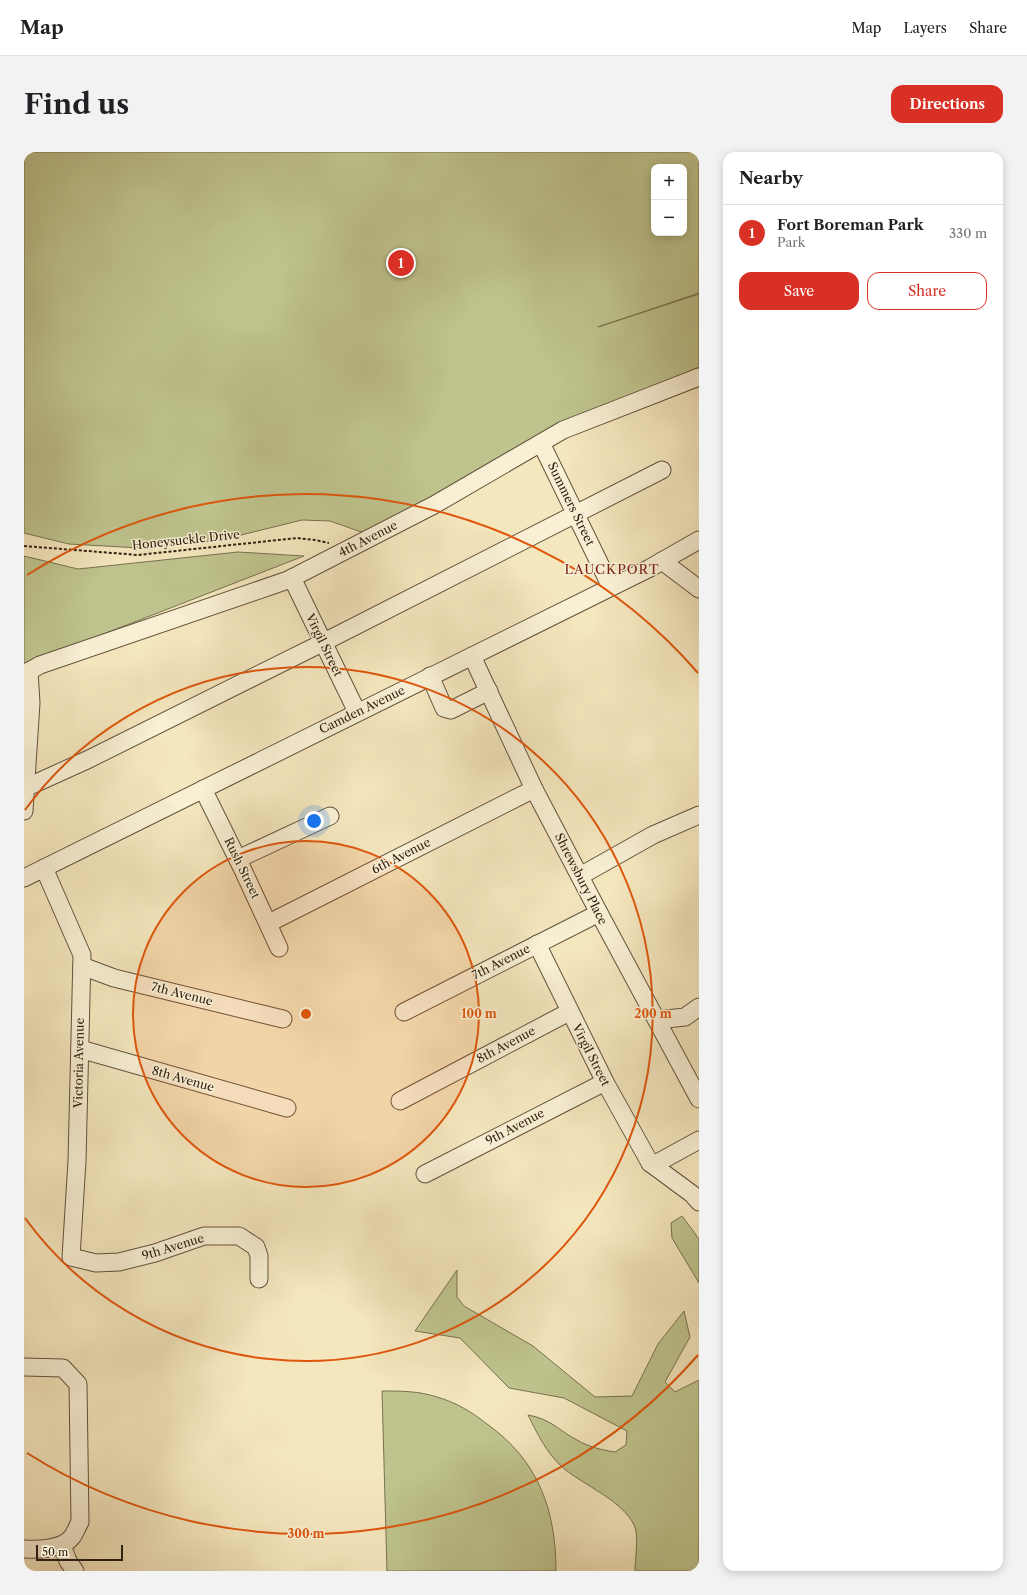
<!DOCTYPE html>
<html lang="en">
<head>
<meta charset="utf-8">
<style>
	body { margin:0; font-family:"Libre Caslon Text",serif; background:#f2f2f2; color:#202124 }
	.controls { position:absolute; right:12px; top:12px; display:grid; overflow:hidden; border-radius:8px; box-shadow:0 2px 10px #0003 }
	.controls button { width:36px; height:36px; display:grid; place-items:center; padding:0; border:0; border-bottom:1px solid #e0e0e0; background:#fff; color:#202124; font:20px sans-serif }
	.scale { position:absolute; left:12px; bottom:10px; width:87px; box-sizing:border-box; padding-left:4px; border:2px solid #312112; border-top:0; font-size:11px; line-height:14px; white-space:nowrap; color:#312112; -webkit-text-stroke:3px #f8efd4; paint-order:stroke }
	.you { position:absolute; left:290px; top:669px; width:14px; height:14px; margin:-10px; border:3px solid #fff; border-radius:50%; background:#1a73e8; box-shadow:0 0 0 6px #1a73e833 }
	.badge { display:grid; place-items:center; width:26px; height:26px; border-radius:50%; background:#d93025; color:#fff; font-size:13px; font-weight:700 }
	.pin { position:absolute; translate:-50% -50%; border:2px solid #fff; box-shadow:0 1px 4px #0006 }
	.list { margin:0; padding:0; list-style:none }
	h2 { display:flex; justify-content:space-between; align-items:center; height:52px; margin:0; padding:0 16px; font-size:17px }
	h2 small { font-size:13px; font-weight:400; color:#757577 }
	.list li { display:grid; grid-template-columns:26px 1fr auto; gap:12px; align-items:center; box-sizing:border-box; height:56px; padding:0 16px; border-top:1px solid #e0e0e0 }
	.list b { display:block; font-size:15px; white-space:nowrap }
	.list p { margin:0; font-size:13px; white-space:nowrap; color:#757577 }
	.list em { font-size:13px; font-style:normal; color:#757577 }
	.actions { display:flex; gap:8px; padding:12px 16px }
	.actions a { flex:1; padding:9px 0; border:1px solid #d93025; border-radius:12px; text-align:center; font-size:14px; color:#d93025 }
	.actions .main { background:#d93025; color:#fff }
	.map { position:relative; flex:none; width:675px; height:1419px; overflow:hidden; border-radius:12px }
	header { display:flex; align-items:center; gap:24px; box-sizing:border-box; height:56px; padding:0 20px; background:#fff; border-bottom:1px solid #e0e0e0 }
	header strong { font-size:19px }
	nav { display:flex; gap:22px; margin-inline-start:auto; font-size:14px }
	.intro { display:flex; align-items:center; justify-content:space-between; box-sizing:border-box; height:96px; padding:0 24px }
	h1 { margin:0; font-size:28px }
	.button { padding:10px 18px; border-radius:12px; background:#d93025; color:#fff; font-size:14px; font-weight:700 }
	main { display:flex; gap:24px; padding:0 24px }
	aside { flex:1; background:#fff; border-radius:12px; box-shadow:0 2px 10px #0003 }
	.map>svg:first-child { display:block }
	.green { fill:#bfc48e; stroke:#787250; fill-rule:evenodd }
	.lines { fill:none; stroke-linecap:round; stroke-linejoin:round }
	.minor-casing { stroke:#62523d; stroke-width:19 }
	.path { stroke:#312112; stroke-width:2; stroke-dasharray:3 2; stroke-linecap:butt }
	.minor { stroke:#f8efd4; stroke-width:17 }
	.ring { fill:none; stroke:#df560c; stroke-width:2 }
	.labels { text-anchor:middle; stroke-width:3; stroke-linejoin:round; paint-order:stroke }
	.street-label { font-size:12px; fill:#312112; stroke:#f8efd4 }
	.neighbourhood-label { font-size:13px; letter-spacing:1px; fill:#7a1f14; stroke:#f8efd4 }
	.centre { fill:#df560c; stroke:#f8efd4; stroke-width:2 }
	.ring-label { font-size:12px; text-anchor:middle; font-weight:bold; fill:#df560c; stroke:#f8efd4; stroke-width:3; stroke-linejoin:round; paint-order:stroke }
</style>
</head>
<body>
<header>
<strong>Map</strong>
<nav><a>Map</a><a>Layers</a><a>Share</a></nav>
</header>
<div class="intro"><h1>Find us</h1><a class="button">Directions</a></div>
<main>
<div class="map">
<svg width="675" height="1419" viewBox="0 0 675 1419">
	<rect width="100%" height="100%" fill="#f4e6bd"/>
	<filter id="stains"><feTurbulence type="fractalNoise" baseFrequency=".005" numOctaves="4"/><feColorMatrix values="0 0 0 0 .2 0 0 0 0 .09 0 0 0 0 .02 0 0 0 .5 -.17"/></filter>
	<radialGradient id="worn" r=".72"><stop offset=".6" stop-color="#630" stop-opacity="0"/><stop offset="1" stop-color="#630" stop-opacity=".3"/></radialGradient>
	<g class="green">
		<path d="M0,0H675V141L574,175L675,142V215L551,266L343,382L306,369L278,368L197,388L116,396L45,392L0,381ZM630,15H660V81H630Z"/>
		<polygon points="214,400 280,404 0,513 0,404 54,417"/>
		<polygon points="658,1064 675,1087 675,1131 648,1086 647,1071"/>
		<path d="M433,1118V1145L440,1154L509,1194L571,1245L608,1244L634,1192L660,1159L666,1185L641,1230L651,1240L675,1228V1419H611C611,1407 614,1391 612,1379C606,1351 556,1332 537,1314C522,1300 513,1281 504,1263C527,1267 534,1278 553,1288C565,1295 578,1298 591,1300L602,1293L603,1279L540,1246L485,1236L436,1186L391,1179Z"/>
		<path d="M358,1239C377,1239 395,1239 413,1245C431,1250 448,1260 463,1272C514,1308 532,1358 532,1419H363Z"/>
	</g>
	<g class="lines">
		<defs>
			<g id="minor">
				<polyline points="517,291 587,435"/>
				<polyline points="638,409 675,437"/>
				<polyline points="268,426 333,560"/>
				<polyline points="448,504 510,637 575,761 675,947"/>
				<polyline points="0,522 16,513 264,428 410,353 539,278 675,225"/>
				<polyline points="406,524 420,556 427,558 465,539"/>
				<polyline points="1,636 63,608 298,491 638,318"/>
				<polyline points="179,637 218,716 255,796"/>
				<polyline points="0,659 7,551 5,519"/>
				<polyline points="214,707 306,664"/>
				<polyline points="20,716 58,803 53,1009 47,1105 72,1111 95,1110 131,1101 180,1084 215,1084 232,1095 235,1104 235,1127"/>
				<polyline points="556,724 629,683 675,663"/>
				<polyline points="0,726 626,416 675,388"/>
				<polyline points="245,771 510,637"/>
				<polyline points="513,792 581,930 626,1011 668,1042 675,1050"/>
				<polyline points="58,814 90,826 259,867"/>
				<polyline points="380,860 575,761"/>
				<polyline points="633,868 661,865 675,855"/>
				<polyline points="56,897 263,956"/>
				<polyline points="376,949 545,860"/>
				<polyline points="626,1011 633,1011 675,988"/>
				<polyline points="401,1022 581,930"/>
				<path d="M0,1215L39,1216L54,1232L56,1370C53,1375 51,1381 48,1385C39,1397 14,1398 0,1397"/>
				<polyline points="38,1393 44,1409 51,1419"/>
			</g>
		</defs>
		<use href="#minor" class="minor-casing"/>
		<polyline class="path" points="0,394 114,403 273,386 291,388 305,391"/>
		<use href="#minor" class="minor"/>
	</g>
	<circle cx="282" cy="862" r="173" fill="#df560c" fill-opacity=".12"/>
	<g class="ring">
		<circle cx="282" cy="862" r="173"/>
		<path d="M1 658A347 347 0 1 1 1 1066"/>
		<path d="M674 1203A520 520 0 0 1 3 1301M3 423A520 520 0 0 1 674 521"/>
	</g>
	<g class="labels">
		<g class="street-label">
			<text transform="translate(547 352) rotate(64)" y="4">Summers Street</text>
			<text transform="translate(344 387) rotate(-27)" y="4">4th Avenue</text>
			<text transform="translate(162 388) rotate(-6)" y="4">Honeysuckle Drive</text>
			<text transform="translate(300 493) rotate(64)" y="4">Virgil Street</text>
			<text transform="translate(338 558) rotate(-26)" y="4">Camden Avenue</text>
			<text transform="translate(377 704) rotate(-27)" y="4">6th Avenue</text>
			<text transform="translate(218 716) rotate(64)" y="4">Rush Street</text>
			<text transform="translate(557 727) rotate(63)" y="4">Shrewsbury Place</text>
			<text transform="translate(477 810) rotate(-27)" y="4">7th Avenue</text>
			<text transform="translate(158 842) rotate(14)" y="4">7th Avenue</text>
			<text transform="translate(482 893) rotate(-28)" y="4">8th Avenue</text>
			<text transform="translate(567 903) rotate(63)" y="4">Virgil Street</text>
			<text transform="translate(55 911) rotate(-89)" y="4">Victoria Avenue</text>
			<text transform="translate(159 927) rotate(16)" y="4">8th Avenue</text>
			<text transform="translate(491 975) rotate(-28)" y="4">9th Avenue</text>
			<text transform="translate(149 1095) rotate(-17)" y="4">9th Avenue</text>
		</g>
		<g class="neighbourhood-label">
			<text x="588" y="422">LAUCKPORT</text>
		</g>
	</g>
	<circle cx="282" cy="862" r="6" class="centre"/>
	<g class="ring-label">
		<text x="455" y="866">100 m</text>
		<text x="629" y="866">200 m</text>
		<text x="282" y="1386">300 m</text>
	</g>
	<rect width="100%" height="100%" filter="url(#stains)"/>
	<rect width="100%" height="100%" fill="url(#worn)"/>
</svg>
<div class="controls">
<button>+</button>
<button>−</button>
</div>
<div class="scale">50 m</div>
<div class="you"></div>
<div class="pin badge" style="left:377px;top:111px">1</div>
</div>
<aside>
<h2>Nearby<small></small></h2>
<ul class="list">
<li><span class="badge">1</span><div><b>Fort Boreman Park</b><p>Park</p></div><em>330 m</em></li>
</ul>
<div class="actions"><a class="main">Save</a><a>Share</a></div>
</aside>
</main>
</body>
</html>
